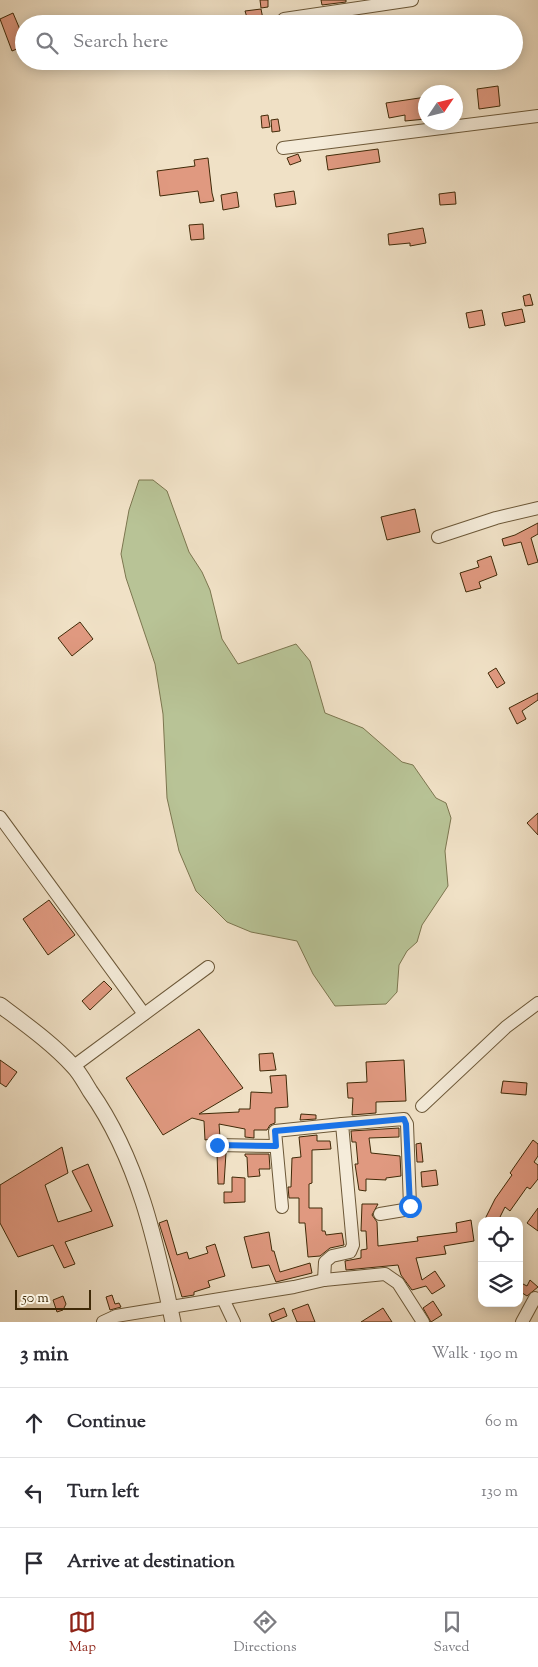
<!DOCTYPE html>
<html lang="en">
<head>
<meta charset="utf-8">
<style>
	body { margin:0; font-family:"Sorts Mill Goudy",serif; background:#f2f2f3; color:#2b2b33 }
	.controls { position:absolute; right:15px; bottom:15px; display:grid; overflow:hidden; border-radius:10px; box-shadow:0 2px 12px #0003 }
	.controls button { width:45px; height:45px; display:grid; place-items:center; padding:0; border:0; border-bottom:1px solid #e1e1e2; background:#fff; color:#2b2b33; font:25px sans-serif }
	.compass { position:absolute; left:418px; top:85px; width:45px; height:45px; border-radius:50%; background:#fff; box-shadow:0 2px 12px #0003; rotate:55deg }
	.scale { position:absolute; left:15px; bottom:12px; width:76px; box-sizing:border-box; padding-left:5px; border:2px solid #402a08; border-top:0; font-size:14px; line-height:18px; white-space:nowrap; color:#402a08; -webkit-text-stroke:4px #f5ecda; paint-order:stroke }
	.stop { position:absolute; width:15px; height:15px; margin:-11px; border:4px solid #1a73e8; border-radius:50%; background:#fff }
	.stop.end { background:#1a73e8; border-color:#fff; box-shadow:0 1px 5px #0008 }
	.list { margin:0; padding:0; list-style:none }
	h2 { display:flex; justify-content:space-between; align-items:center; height:65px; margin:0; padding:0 20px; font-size:21px }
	h2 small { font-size:16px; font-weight:400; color:#7c7c81 }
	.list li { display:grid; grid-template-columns:32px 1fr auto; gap:15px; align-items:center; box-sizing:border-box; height:70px; padding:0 20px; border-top:1px solid #e1e1e2 }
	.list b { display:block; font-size:19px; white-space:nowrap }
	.list em { font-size:16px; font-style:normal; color:#7c7c81 }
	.icon { flex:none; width:28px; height:28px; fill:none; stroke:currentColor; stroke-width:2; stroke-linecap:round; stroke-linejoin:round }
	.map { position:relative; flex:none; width:538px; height:1322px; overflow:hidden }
	.search { position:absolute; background:#fff; box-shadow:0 2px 12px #0003; left:15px; right:15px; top:15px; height:55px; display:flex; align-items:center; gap:12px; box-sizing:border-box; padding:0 18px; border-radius:28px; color:#7c7c81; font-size:19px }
	.sheet { height:275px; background:#fff }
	nav { display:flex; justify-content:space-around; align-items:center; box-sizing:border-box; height:70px; border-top:1px solid #e1e1e2; background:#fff; font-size:14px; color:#7c7c81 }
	nav a { display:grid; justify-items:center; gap:2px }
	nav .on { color:#8f2418 }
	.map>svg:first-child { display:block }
	.green { fill:#b8c396; stroke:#7c764f }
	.building { fill:#e09980; stroke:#402a08 }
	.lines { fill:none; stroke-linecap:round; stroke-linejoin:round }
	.minor-casing { stroke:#6c5838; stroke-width:14 }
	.tertiary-casing { stroke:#6c5838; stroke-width:17 }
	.minor { stroke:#f5ecda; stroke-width:12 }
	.tertiary { stroke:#f5ecda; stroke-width:15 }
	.route { stroke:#1a73e8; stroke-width:6 }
</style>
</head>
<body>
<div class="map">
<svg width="538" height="1322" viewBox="0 0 538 1322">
	<rect width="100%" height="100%" fill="#f0e1c6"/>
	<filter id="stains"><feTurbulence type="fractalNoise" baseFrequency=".004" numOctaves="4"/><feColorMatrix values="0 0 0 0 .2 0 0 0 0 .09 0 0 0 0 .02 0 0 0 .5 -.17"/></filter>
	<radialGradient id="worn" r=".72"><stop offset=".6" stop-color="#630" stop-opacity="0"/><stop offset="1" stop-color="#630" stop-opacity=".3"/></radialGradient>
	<polygon class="green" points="139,480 153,480 167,491 189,552 202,572 210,590 222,639 238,664 296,644 310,661 325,713 363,728 402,762 413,765 436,798 446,803 451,818 445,851 448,886 422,925 417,942 407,951 399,965 397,992 386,1004 335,1006 313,974 297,941 251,932 227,922 196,891 179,851 167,798 163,714 155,664 126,578 121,554 129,510"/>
	<g class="building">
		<polygon points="260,0 268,0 268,7 261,8"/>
		<polygon points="321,0 346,0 346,2 322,5"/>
		<polygon points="261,9 264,24 249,24 245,11"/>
		<polygon points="13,13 24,39 24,46 12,51 0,19"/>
		<polygon points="498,86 500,106 479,109 477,89"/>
		<polygon points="426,97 426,119 405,121 405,115 389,118 386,103"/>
		<polygon points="268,115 270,127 262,128 261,116"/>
		<polygon points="278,119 280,131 272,132 271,120"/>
		<polygon points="378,149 380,162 328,170 326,156"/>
		<polygon points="298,154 301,161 290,165 287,158"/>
		<polygon points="208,158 212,193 214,201 200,203 198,191 160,196 157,171 195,166 194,160"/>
		<polygon points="294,191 296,204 276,207 274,194"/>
		<polygon points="237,192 239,207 223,210 221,195"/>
		<polygon points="455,192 456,204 440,205 439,194"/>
		<polygon points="203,224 204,239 191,240 189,225"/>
		<polygon points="423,228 426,243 410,246 410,243 389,245 388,234"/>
		<polygon points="530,294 533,305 525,306 523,296"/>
		<polygon points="522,309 525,322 505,326 502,313"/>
		<polygon points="482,310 485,325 469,328 466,313"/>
		<polygon points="415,509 420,532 387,540 381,517"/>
		<polygon points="538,523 538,534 531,538 538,562 528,565 521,542 504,546 502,539 515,535"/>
		<polygon points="491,556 497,575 479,582 481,588 466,592 460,573 479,567 477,561"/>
		<polygon points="80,622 93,639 72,656 58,638"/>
		<polygon points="496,668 505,683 497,688 488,673"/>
		<polygon points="538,693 538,700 522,711 526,719 517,724 509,708"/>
		<polygon points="538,813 538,835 527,823"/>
		<polygon points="49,900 75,935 48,955 23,919"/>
		<polygon points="104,981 112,989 90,1010 82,1001"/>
		<polygon points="199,1029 243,1088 199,1114 239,1112 239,1109 250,1109 251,1092 272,1093 270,1076 286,1075 288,1107 275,1108 275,1123 270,1125 267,1130 254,1130 254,1138 245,1137 245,1129 219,1124 220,1137 205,1140 204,1121 192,1118 163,1135 126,1078"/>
		<polygon points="273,1053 276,1070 260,1071 259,1054"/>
		<polygon points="0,1060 17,1072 6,1087 0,1083"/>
		<polygon points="404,1060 406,1101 376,1102 376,1113 352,1115 353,1098 348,1098 347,1083 367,1082 366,1062"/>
		<polygon points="503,1081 527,1083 526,1095 501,1093"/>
		<polygon points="301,1114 316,1115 316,1119 300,1120"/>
		<polygon points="399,1128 399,1137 369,1138 371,1153 400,1156 401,1176 386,1178 386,1180 366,1179 366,1191 359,1190 355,1164 358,1164 356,1142 352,1142 351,1131"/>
		<polygon points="317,1135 317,1141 330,1141 331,1149 312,1150 312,1183 309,1184 309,1208 322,1208 322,1231 325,1231 326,1235 342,1233 344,1245 330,1248 320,1256 308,1257 305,1223 299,1223 299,1198 289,1198 288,1187 291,1187 292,1158 301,1157 299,1137"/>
		<polygon points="533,1140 538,1144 538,1156 534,1162 538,1165 538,1179 530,1189 527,1187 510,1211 505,1207 498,1221 484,1221 495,1199 512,1175 510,1173"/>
		<polygon points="421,1143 423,1162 417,1162 416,1144"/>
		<polygon points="62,1147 68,1173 45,1185 58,1222 92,1211 72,1171 88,1164 113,1226 65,1242 75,1264 64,1268 53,1245 18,1257 0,1223 0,1185"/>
		<polygon points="217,1153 226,1153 224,1184 218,1184"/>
		<polygon points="245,1154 269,1154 270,1169 259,1169 260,1176 248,1177 247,1157 245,1156"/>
		<polygon points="436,1170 438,1185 422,1187 421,1172"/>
		<polygon points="232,1177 245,1178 245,1202 224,1203 224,1192 232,1192"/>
		<polygon points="362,1204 378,1204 372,1215 377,1222 378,1246 418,1241 417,1237 457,1232 456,1223 471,1220 474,1241 444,1246 446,1254 416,1258 422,1280 435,1271 445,1286 432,1294 426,1286 412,1290 401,1275 398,1265 346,1270 345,1261 361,1258 361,1250 367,1249 366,1231 361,1231"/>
		<polygon points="538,1208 538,1231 527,1223"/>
		<polygon points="167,1220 177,1255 187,1252 189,1259 208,1253 206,1247 215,1244 225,1276 208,1281 210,1287 194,1292 194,1295 182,1297 159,1223"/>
		<polygon points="269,1232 272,1251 274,1251 280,1272 310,1263 312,1273 276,1282 269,1265 252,1268 244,1237"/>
		<polygon points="530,1280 538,1287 527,1296 519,1291 519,1282 527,1286"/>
		<polygon points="112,1295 115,1304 119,1303 121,1307 110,1310 106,1297"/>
		<polygon points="63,1296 66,1304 63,1310 57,1312 53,1300"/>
		<polygon points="433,1301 442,1315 431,1322 423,1308"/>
		<polygon points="308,1304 315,1322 297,1322 292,1310"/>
		<polygon points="284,1308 287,1316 272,1322 269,1314"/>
		<polygon points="383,1308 392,1322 361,1322"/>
	</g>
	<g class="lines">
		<defs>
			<g id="minor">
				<polyline points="284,19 412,0"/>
				<polyline points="283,148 538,116"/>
				<polyline points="438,537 496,518 538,508"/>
				<polyline points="0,817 144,1014"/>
				<polyline points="74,1066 208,967"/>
				<polyline points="422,1106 506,1027 538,1003"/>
				<polyline points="217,1145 276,1146"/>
				<polyline points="282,1207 275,1131 342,1124"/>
				<polyline points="324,1280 325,1262 332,1256 350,1252 353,1245 342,1124 404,1119 407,1124 410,1206 404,1210 380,1214"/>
				<polyline points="223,1299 234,1322"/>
				<polyline points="103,1322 116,1316 294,1287 324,1280 385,1274 398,1283 423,1322"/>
				<polyline points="522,1322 535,1298"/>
			</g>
			<path id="tertiary" d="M0,1005C25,1024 52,1043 73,1066C80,1073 85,1083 90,1091C138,1159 156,1242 173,1322"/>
		</defs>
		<use href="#minor" class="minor-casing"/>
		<use href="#tertiary" class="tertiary-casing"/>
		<use href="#minor" class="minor"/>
		<use href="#tertiary" class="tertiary"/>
	</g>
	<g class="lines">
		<polyline class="route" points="217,1145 276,1146 275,1131 404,1119 406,1124 410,1206"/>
	</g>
	<rect width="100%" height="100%" filter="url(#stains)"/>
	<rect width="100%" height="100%" fill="url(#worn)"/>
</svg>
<div class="controls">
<button><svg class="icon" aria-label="locate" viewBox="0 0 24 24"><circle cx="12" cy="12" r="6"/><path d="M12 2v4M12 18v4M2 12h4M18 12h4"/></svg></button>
<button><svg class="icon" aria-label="layers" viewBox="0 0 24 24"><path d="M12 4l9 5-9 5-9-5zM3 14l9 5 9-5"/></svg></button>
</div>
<svg class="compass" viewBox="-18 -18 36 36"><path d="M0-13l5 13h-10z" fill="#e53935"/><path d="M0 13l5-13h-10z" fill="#7c7c81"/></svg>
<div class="scale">50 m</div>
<div class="stop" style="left:410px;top:1206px"></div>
<div class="stop end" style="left:217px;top:1145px"></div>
<div class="search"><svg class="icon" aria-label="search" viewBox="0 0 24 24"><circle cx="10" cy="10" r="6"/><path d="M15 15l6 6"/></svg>Search here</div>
</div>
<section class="sheet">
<h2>3 min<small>Walk · 190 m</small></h2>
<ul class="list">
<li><svg class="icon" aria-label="ahead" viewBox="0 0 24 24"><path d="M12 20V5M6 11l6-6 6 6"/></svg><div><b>Continue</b></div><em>60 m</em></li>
<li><svg class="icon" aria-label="left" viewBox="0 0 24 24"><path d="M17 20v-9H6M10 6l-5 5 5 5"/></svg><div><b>Turn left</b></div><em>130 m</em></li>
<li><svg class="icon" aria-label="arrive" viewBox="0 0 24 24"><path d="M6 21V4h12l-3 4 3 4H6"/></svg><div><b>Arrive at destination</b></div></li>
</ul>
</section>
<nav>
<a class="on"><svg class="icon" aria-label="map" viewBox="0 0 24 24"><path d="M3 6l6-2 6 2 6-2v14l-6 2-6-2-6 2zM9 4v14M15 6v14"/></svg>Map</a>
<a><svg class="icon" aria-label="directions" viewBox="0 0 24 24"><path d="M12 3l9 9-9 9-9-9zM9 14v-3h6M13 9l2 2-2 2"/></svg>Directions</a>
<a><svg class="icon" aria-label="saved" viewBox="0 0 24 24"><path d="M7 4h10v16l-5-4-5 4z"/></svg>Saved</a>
</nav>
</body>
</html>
